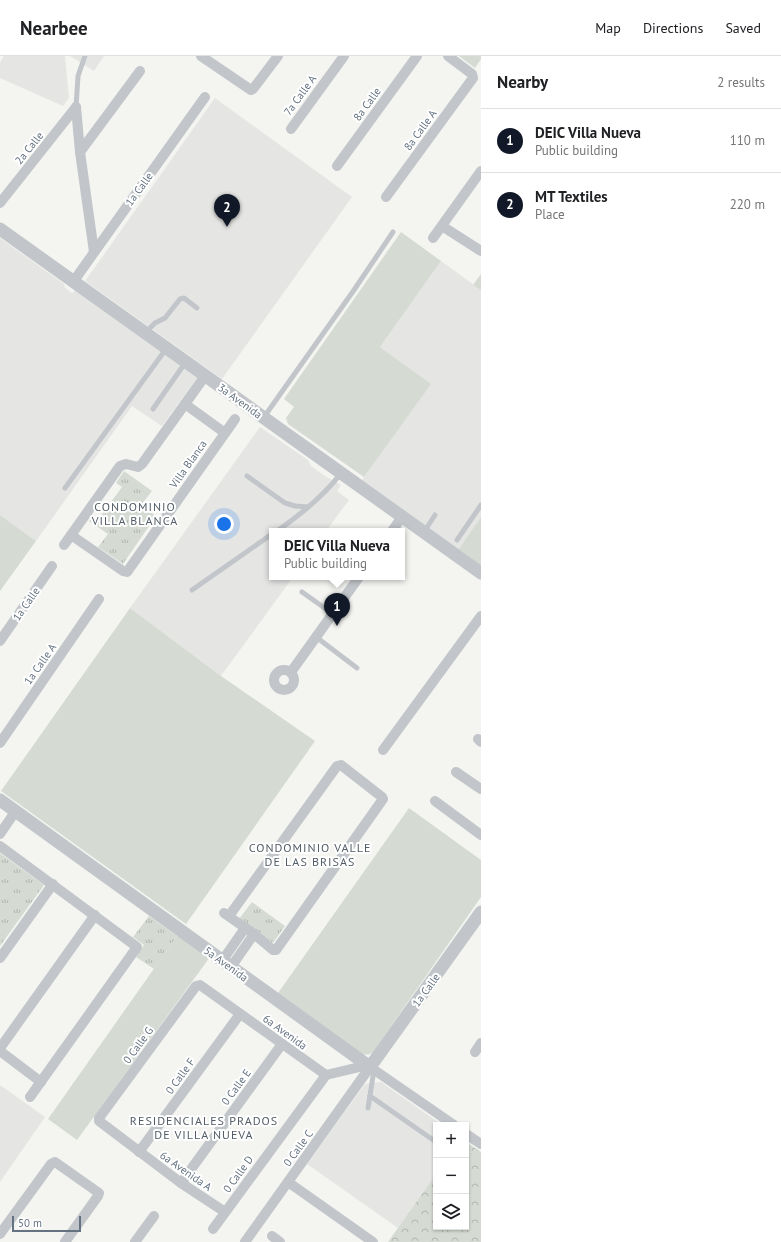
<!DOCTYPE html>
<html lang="en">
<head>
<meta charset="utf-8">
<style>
	body { margin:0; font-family:"PT Sans",sans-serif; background:#f2f2f2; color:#202124 }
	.controls { position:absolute; right:12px; bottom:12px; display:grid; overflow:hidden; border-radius:0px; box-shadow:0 1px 3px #0004 }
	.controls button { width:36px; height:36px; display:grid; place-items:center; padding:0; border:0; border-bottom:1px solid #e0e0e0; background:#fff; color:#202124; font:20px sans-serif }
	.scale { position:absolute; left:12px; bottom:10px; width:69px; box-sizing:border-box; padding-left:4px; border:2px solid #647281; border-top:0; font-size:11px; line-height:14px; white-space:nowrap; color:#647281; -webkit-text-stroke:3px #fff; paint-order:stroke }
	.you { position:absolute; left:224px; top:468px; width:14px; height:14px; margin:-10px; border:3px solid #fff; border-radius:50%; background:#1a73e8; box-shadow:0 0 0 6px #1a73e833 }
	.badge { display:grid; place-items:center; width:26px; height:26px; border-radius:50%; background:#111827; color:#fff; font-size:13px; font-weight:700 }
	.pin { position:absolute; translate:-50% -33px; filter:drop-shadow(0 1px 2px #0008) }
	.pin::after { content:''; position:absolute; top:21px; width:14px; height:12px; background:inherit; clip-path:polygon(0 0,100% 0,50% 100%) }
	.popup { position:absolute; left:269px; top:472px; width:136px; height:52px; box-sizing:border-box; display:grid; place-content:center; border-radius:0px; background:#fff; filter:drop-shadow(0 1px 3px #0005); font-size:13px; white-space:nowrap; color:#757577 }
	.popup b { font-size:15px; color:#202124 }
	.popup::after { content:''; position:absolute; left:50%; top:100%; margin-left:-8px; border:8px solid transparent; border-top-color:#fff }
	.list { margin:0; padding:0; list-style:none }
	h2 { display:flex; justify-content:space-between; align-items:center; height:52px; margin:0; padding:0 16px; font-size:17px }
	h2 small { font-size:13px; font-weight:400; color:#757577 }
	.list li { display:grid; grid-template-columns:26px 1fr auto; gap:12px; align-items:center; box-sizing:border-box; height:64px; padding:0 16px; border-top:1px solid #e0e0e0 }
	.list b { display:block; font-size:15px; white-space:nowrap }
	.list p { margin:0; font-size:13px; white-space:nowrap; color:#757577 }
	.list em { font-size:13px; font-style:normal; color:#757577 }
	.icon { flex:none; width:22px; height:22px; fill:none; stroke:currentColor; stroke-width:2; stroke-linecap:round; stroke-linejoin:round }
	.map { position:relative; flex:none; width:481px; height:1186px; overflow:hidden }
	header { display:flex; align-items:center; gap:24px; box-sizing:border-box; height:56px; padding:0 20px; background:#fff; border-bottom:1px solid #e0e0e0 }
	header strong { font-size:19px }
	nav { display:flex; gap:22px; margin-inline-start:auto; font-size:14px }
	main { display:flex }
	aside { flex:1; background:#fff }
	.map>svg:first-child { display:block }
	.built { fill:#e5e6e4 }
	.green { fill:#d5dbd2 }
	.forest { fill:url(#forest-crowns) }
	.park { fill:url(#park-tufts) }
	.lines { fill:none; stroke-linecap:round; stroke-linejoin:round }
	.service { stroke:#c2c5c9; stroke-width:5 }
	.minor { stroke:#c2c5c9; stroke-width:10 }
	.tertiary { stroke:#c2c5c9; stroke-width:13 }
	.labels { text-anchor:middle; stroke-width:4; stroke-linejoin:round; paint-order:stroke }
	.street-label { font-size:11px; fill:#647281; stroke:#fff }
	.neighbourhood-label { font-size:12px; letter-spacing:1px; fill:#525c66; stroke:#fff }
</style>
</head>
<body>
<header>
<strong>Nearbee</strong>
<nav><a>Map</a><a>Directions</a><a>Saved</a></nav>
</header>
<main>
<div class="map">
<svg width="481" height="1186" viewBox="0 0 481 1186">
	<defs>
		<pattern id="forest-crowns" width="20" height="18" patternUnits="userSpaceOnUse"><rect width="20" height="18" fill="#d5dbd2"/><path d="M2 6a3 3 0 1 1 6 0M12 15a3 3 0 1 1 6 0" fill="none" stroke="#b0b6b0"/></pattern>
		<pattern id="park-tufts" width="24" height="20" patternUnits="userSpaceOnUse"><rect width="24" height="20" fill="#d5dbd2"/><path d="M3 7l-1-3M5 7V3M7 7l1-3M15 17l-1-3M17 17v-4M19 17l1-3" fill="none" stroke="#b0b6b0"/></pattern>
	</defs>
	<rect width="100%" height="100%" fill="#f4f5f1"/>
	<g class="built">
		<polygon points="4,0 65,0 69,42 63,50 0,22 0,7"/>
		<polygon points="70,0 104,0 94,15"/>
		<polygon points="215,42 352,141 222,323 85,225"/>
		<polygon points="0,182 64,228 65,232 72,237 75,234 197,322 162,370 132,350 36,485 0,459"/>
		<polygon points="441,205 481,234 481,509 362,424 430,328 380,291"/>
		<polygon points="260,371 308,404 311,410 325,420 341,429 337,435 349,444 326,475 272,475 272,521 293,521 221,620 130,552"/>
		<polygon points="381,1026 442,1069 436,1069 436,1118 398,1172 307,1108 365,1028"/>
		<polygon points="0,1029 45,1061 0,1126"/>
	</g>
	<g class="green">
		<polygon points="401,176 441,205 380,291 431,328 364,421 288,368 286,362 294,351 284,343"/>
		<polygon points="0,459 36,485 0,535"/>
		<polygon points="481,461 481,509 459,493"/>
		<polygon points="130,552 221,620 315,685 186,868 1,735"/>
		<path d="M409,752L481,804V841L373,996C369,999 367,999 362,998L278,937Z"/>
		<polygon points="177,880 179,880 210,901 77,1084 48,1063"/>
	</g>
	<polygon class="forest" points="466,1086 481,1096 481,1186 388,1186 436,1118 436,1171 466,1171"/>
	<g class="park">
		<polygon points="459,0 481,0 481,3 475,12"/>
		<polygon points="481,218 481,234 473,229"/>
		<polygon points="124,415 152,435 141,449 156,460 123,508 98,491 108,478 89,465 92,462 97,465 122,431 116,427"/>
		<polygon points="0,797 44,829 0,890"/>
		<polygon points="252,846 285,870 273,887 239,863"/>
		<polygon points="149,860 177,880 154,913 136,901 144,889 133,881"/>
	</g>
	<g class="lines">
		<g class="service">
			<polyline points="76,51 78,20 85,0"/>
			<polyline points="146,276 155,267 165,262 180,243 184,242 197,252"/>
			<polyline points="153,353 185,307"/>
			<polyline points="264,361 354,234 393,176"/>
			<polyline points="247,420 285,447 295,450 308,451"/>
			<polyline points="65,432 166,293"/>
			<path d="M277,475C300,459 324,440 341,417"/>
			<polyline points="424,476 435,459"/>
			<polyline points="457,484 481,449"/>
			<polyline points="192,534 272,478"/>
			<polyline points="302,536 333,558"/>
			<polyline points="316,581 357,612"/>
			<polyline points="370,1040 436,1086"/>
			<polyline points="368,1052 374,1014"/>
		</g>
		<g class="minor">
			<polyline points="201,0 251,34 253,33 278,0"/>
			<polyline points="76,51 80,96 94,196"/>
			<polyline points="291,73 344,0"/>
			<polyline points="80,96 140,15"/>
			<polyline points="337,110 417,0"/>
			<polyline points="386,141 473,22 472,18 448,0"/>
			<polyline points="0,147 76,51"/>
			<polyline points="442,170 481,195"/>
			<polyline points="433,182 481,115"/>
			<polyline points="73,226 205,41"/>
			<polyline points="185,348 225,377"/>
			<polyline points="392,475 402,461"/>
			<polyline points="71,479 123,515 127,516 235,363"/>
			<polyline points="64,489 120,410 126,408 138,411 142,408 205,320"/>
			<polyline points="0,585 52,510"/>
			<circle cx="284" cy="624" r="10"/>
			<polyline points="291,616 359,521"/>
			<polyline points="478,683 481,686"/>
			<polyline points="0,687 99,543"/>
			<polyline points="383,694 481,560"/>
			<polyline points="456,716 481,733"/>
			<polyline points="435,745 481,779"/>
			<polyline points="0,778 15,756"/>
			<polyline points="0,790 137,891 30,1041"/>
			<polyline points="224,857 254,878 273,894 276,894 383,743 382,741 341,709 337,710 229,860"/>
			<polyline points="0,902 53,828"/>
			<polyline points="222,905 245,872"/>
			<polyline points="231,911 254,878"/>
			<polyline points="0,992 95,859"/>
			<polyline points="0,995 41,1026"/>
			<polyline points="475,996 481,987"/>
			<polyline points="466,1078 481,1088"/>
			<polyline points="139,1096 240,958"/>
			<polyline points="288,1126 373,1186"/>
			<polyline points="181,1127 282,988"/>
			<polyline points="225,1156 181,1127 99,1065 99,1062 196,930 200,929 326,1019 368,1009"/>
			<polyline points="213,1173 326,1019"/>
			<polyline points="0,1178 51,1108 55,1106 99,1137 98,1140 65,1186"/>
			<polyline points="272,1180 280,1186"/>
			<polyline points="135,1186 154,1160"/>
			<polyline points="245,1186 370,1011 454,1069"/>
		</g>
		<g class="tertiary">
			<polyline points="0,173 481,517"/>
			<polyline points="0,744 370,1011 481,856"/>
		</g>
	</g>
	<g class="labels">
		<g class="street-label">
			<text transform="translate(300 39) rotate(-54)" y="4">7a Calle A</text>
			<text transform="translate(367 48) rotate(-54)" y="4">8a Calle</text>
			<text transform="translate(420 74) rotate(-54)" y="4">8a Calle A</text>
			<text transform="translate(29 92) rotate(-51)" y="4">2a Calle</text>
			<text transform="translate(139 133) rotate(-54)" y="4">1a Calle</text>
			<text transform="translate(240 345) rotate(36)" y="4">3a Avenida</text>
			<text transform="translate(188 408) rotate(-55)" y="4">Villa Blanca</text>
			<text transform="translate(26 548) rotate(-55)" y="4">1a Calle</text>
			<text transform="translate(40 608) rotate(-55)" y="4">1a Calle A</text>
			<text transform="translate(226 908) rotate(36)" y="4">5a Avenida</text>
			<text transform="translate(426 934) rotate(-54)" y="4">1a Calle</text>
			<text transform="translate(285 976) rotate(36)" y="4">6a Avenida</text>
			<text transform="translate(138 989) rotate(-54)" y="4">0 Calle G</text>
			<text transform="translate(180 1020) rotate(-54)" y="4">0 Calle F</text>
			<text transform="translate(236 1031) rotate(-54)" y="4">0 Calle E</text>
			<text transform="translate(298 1092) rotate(-54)" y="4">0 Calle C</text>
			<text transform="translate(186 1115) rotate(35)" y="4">6a Avenida A</text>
			<text transform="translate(238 1118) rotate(-54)" y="4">0 Calle D</text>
		</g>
		<g class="neighbourhood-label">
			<text x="135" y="455">CONDOMINIO<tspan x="135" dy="14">VILLA BLANCA</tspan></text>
			<text x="310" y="796">CONDOMINIO VALLE<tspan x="310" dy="14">DE LAS BRISAS</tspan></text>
			<text x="204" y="1069">RESIDENCIALES PRADOS<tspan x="204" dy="14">DE VILLA NUEVA</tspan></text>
		</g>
	</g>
</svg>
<div class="controls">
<button>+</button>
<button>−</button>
<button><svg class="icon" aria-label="layers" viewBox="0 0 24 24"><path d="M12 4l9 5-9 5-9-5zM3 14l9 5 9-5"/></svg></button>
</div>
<div class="scale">50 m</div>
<div class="you"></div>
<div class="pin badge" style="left:337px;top:570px">1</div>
<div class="popup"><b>DEIC Villa Nueva</b>Public building</div>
<div class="pin badge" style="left:227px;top:171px">2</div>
</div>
<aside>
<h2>Nearby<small>2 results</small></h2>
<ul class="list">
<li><span class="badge">1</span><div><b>DEIC Villa Nueva</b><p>Public building</p></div><em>110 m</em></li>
<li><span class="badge">2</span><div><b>MT Textiles</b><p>Place</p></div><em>220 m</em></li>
</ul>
</aside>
</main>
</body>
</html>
